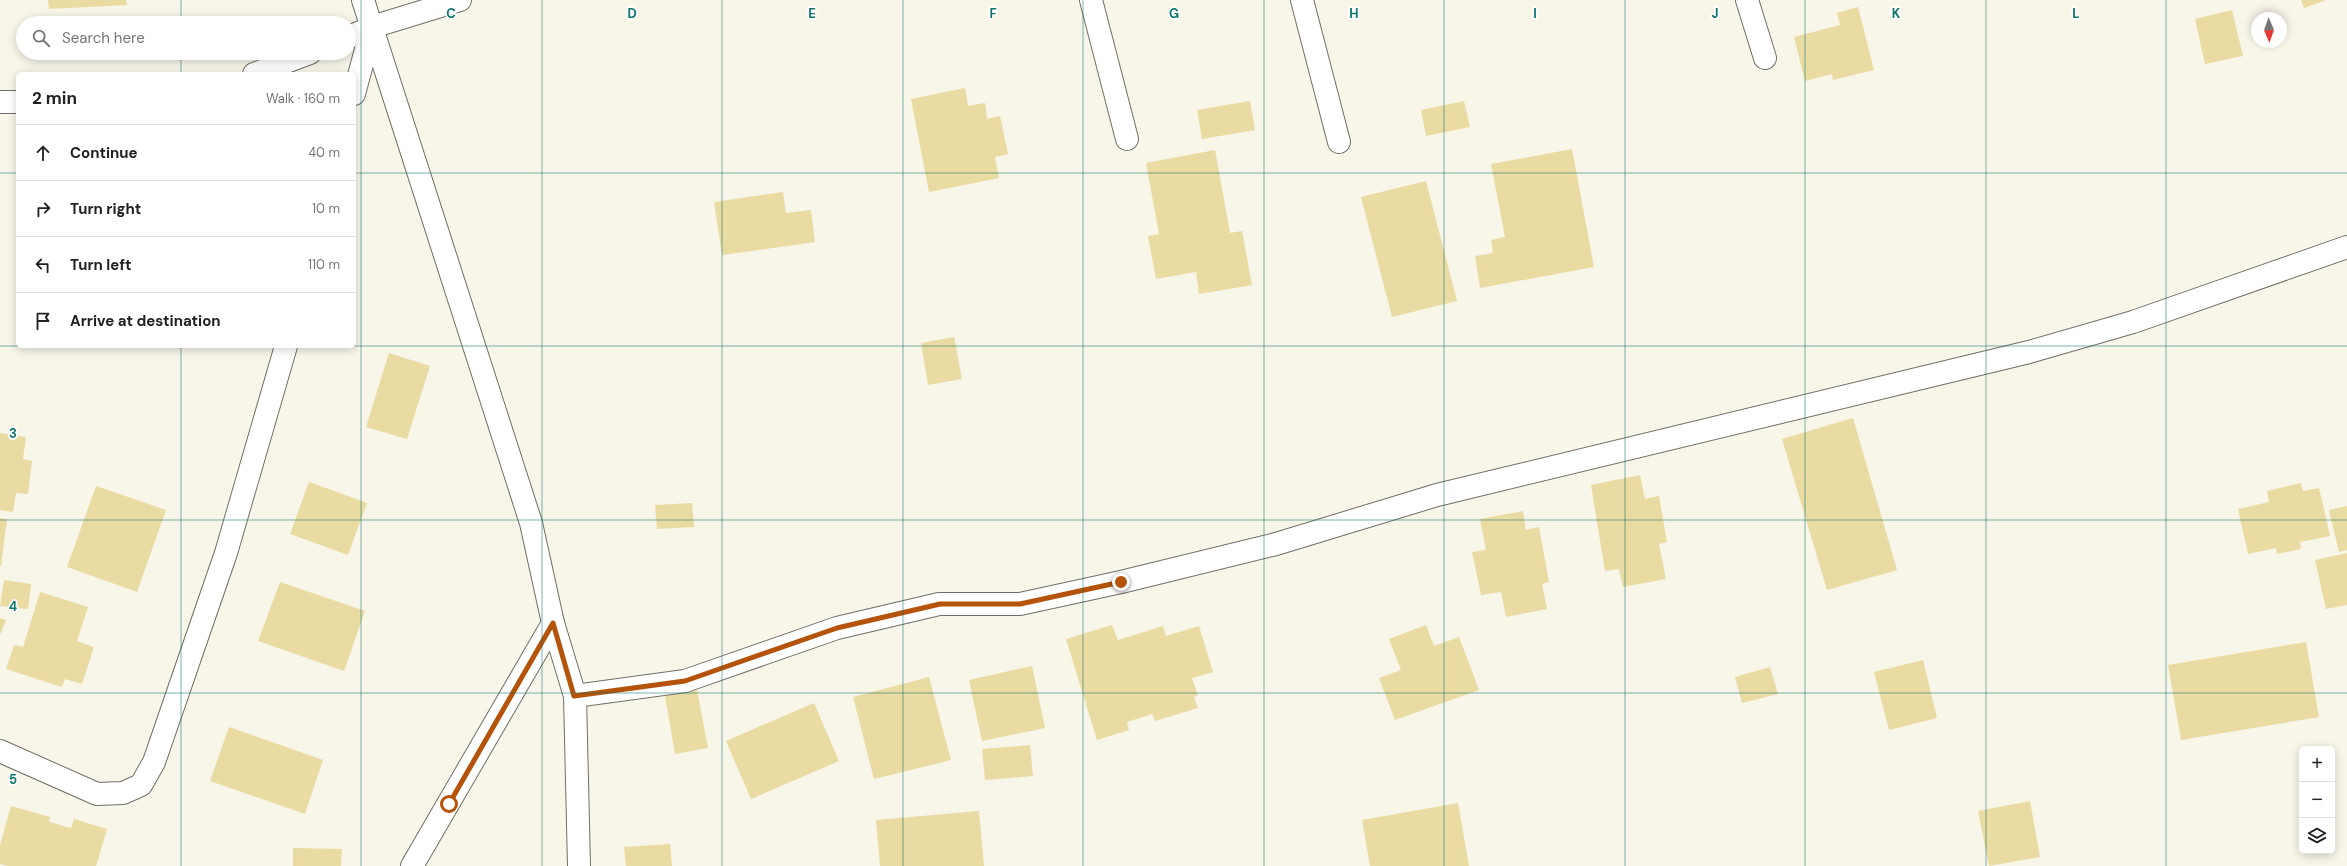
<!DOCTYPE html>
<html lang="en">
<head>
<meta charset="utf-8">
<style>
	body { margin:0; font-family:"DM Sans",sans-serif; background:#f2f2f2; color:#202124 }
	.controls { position:absolute; right:12px; bottom:12px; display:grid; overflow:hidden; border-radius:6px; box-shadow:0 2px 10px #0003 }
	.controls button { width:36px; height:36px; display:grid; place-items:center; padding:0; border:0; border-bottom:1px solid #e0e0e0; background:#fff; color:#202124; font:20px sans-serif }
	.compass { position:absolute; left:2251px; top:12px; width:36px; height:36px; border-radius:50%; background:#fff; box-shadow:0 2px 10px #0003; rotate:178deg }
	.stop { position:absolute; width:12px; height:12px; margin:-9px; border:3px solid #b45309; border-radius:50%; background:#fff }
	.stop.end { background:#b45309; border-color:#fff; box-shadow:0 1px 4px #0008 }
	.list { margin:0; padding:0; list-style:none }
	h2 { display:flex; justify-content:space-between; align-items:center; height:52px; margin:0; padding:0 16px; font-size:17px }
	h2 small { font-size:13px; font-weight:400; color:#757577 }
	.list li { display:grid; grid-template-columns:26px 1fr auto; gap:12px; align-items:center; box-sizing:border-box; height:56px; padding:0 16px; border-top:1px solid #e0e0e0 }
	.list b { display:block; font-size:15px; white-space:nowrap }
	.list em { font-size:13px; font-style:normal; color:#757577 }
	.icon { flex:none; width:22px; height:22px; fill:none; stroke:currentColor; stroke-width:2; stroke-linecap:round; stroke-linejoin:round }
	.map { position:relative; flex:none; width:2347px; height:866px; overflow:hidden }
	.search { position:absolute; background:#fff; box-shadow:0 2px 10px #0003; left:16px; top:16px; width:340px; height:44px; display:flex; align-items:center; gap:10px; box-sizing:border-box; padding:0 14px; border-radius:22px; color:#757577; font-size:15px }
	.panel { position:absolute; background:#fff; box-shadow:0 2px 10px #0003; left:16px; top:72px; width:340px; height:276px; border-radius:6px }
	.map>svg:first-child { display:block }
	.building { fill:#e9dba1 }
	.lines { fill:none; stroke-linecap:round; stroke-linejoin:round }
	.street-casing { stroke:#716f65; stroke-width:24 }
	.street { stroke:#fff; stroke-width:22 }
	.route { stroke:#b45309; stroke-width:5 }
	.grid { fill:none; stroke:#0f766e; stroke-width:1; stroke-opacity:0.55 }
	.grid-label { font-size:13px; text-anchor:middle; font-weight:bold; fill:#0f766e; stroke:#fff; stroke-width:3.5; stroke-linejoin:round; paint-order:stroke }
</style>
</head>
<body>
<div class="map">
<svg width="2347" height="866" viewBox="0 0 2347 866">
	<rect width="100%" height="100%" fill="#f8f5e9"/>
	<g class="building">
		<polygon points="48,0 126,0 127,5 49,9"/>
		<polygon points="2301,0 2326,0 2304,8"/>
		<polygon points="1858,7 1874,70 1833,80 1832,74 1805,81 1794,37 1840,25 1837,13"/>
		<polygon points="2232,10 2243,56 2205,64 2195,19"/>
		<polygon points="965,88 968,106 985,103 987,119 1000,116 1008,154 995,157 999,178 929,192 911,99"/>
		<polygon points="1250,101 1255,130 1202,139 1197,110"/>
		<polygon points="1464,101 1470,127 1426,136 1421,110"/>
		<polygon points="1572,149 1594,267 1480,288 1475,256 1493,253 1491,240 1505,237 1491,164"/>
		<polygon points="1215,150 1230,233 1242,231 1252,285 1199,294 1196,272 1156,279 1148,236 1159,234 1146,163"/>
		<polygon points="1426,181 1457,301 1392,317 1361,197"/>
		<polygon points="783,192 786,213 811,210 815,242 722,255 714,202"/>
		<polygon points="954,337 962,379 928,385 921,343"/>
		<polygon points="389,353 430,366 407,439 366,427"/>
		<polygon points="1853,418 1897,570 1827,590 1782,439"/>
		<polygon points="0,433 26,437 23,459 32,461 28,494 16,493 13,512 0,510"/>
		<polygon points="1640,475 1645,499 1659,496 1667,542 1659,544 1666,579 1623,587 1619,569 1605,571 1591,485"/>
		<polygon points="309,482 367,503 348,555 290,534"/>
		<polygon points="2301,483 2303,491 2319,488 2330,536 2300,542 2301,549 2277,554 2276,548 2248,554 2238,509 2269,502 2267,491"/>
		<polygon points="96,486 166,510 137,592 67,567"/>
		<polygon points="692,503 694,527 657,529 655,505"/>
		<polygon points="2347,506 2347,550 2339,552 2329,510"/>
		<polygon points="1523,511 1526,530 1539,527 1549,582 1542,584 1547,609 1506,617 1501,592 1481,595 1472,552 1486,550 1480,519"/>
		<polygon points="0,518 7,519 1,566 0,566"/>
		<polygon points="2347,553 2347,605 2326,609 2315,560"/>
		<polygon points="4,580 31,584 28,609 0,606"/>
		<polygon points="280,582 365,611 344,671 258,641"/>
		<polygon points="40,592 88,607 77,641 94,647 82,684 65,679 62,687 6,669 14,645 23,647"/>
		<polygon points="0,618 6,620 0,635"/>
		<polygon points="1112,625 1118,640 1163,626 1166,636 1199,626 1213,672 1192,678 1198,695 1194,697 1198,708 1155,721 1152,714 1127,722 1129,730 1097,740 1066,639"/>
		<polygon points="1426,625 1434,646 1459,637 1479,690 1395,720 1379,678 1401,670 1389,639"/>
		<polygon points="2306,642 2319,717 2181,740 2168,665"/>
		<polygon points="1923,660 1937,718 1889,730 1874,672"/>
		<polygon points="1032,666 1045,728 982,741 969,680"/>
		<polygon points="1770,667 1778,694 1742,703 1735,677"/>
		<polygon points="929,677 951,760 874,779 853,697"/>
		<polygon points="697,690 708,748 675,754 665,696"/>
		<polygon points="814,703 839,761 751,799 726,741"/>
		<polygon points="229,727 323,760 305,814 210,781"/>
		<polygon points="1030,745 1033,776 985,780 982,749"/>
		<polygon points="2030,801 2040,857 1989,866 1978,811"/>
		<polygon points="1458,803 1469,866 1370,866 1362,820"/>
		<polygon points="11,806 50,817 49,822 71,828 74,819 107,829 96,866 8,866 0,864 0,845"/>
		<polygon points="979,811 984,866 880,866 876,820"/>
		<polygon points="670,844 672,866 626,866 624,847"/>
		<polygon points="293,848 342,849 341,866 293,866"/>
	</g>
	<g class="lines">
		<defs>
			<g id="street">
				<polyline points="363,0 531,523 553,623 575,696 579,866"/>
				<polyline points="1091,0 1127,139"/>
				<polyline points="1302,0 1339,142"/>
				<polyline points="1747,0 1765,58"/>
				<polyline points="349,37 372,27 460,0"/>
				<polyline points="254,74 310,53"/>
				<polyline points="354,94 372,27"/>
				<polyline points="0,102 18,102"/>
				<polyline points="575,696 685,681 837,628 939,604 1020,604 1121,582 1276,544 1437,495 2029,352 2133,322 2347,247"/>
				<polyline points="0,751 97,794 123,793 141,785 154,762 226,553 286,346"/>
				<polyline points="412,866 553,623"/>
			</g>
		</defs>
		<use href="#street" class="street-casing"/>
		<use href="#street" class="street"/>
	</g>
	<g class="lines">
		<polyline class="route" points="449,804 553,623 574,696 685,681 837,628 940,604 1020,604 1121,582"/>
	</g>
	<path class="grid" d="M181,0V23M361,0V866M542,0V866M722,0V866M903,0V866M1083,0V866M1264,0V866M1444,0V866M1625,0V866M1805,0V866M1986,0V866M2166,0V866M181,53V74M0,173H18M354,173H2347M0,346H2347M181,346V866M0,520H2347M0,693H2347"/>
	<g class="grid-label">
		<text x="451" y="18">C</text>
		<text x="632" y="18">D</text>
		<text x="812" y="18">E</text>
		<text x="993" y="18">F</text>
		<text x="1174" y="18">G</text>
		<text x="1354" y="18">H</text>
		<text x="1535" y="18">I</text>
		<text x="1715" y="18">J</text>
		<text x="1896" y="18">K</text>
		<text x="2076" y="18">L</text>
		<text x="13" y="438">3</text>
		<text x="13" y="611">4</text>
		<text x="13" y="784">5</text>
	</g>
</svg>
<div class="controls">
<button>+</button>
<button>−</button>
<button><svg class="icon" aria-label="layers" viewBox="0 0 24 24"><path d="M12 4l9 5-9 5-9-5zM3 14l9 5 9-5"/></svg></button>
</div>
<svg class="compass" viewBox="-18 -18 36 36"><path d="M0-13l5 13h-10z" fill="#e53935"/><path d="M0 13l5-13h-10z" fill="#757577"/></svg>
<div class="stop" style="left:449px;top:804px"></div>
<div class="stop end" style="left:1121px;top:582px"></div>
<div class="search"><svg class="icon" aria-label="search" viewBox="0 0 24 24"><circle cx="10" cy="10" r="6"/><path d="M15 15l6 6"/></svg>Search here</div>
<section class="panel">
<h2>2 min<small>Walk · 160 m</small></h2>
<ul class="list">
<li><svg class="icon" aria-label="ahead" viewBox="0 0 24 24"><path d="M12 20V5M6 11l6-6 6 6"/></svg><div><b>Continue</b></div><em>40 m</em></li>
<li><svg class="icon" aria-label="right" viewBox="0 0 24 24"><path d="M7 20v-9h11M14 6l5 5-5 5"/></svg><div><b>Turn right</b></div><em>10 m</em></li>
<li><svg class="icon" aria-label="left" viewBox="0 0 24 24"><path d="M17 20v-9H6M10 6l-5 5 5 5"/></svg><div><b>Turn left</b></div><em>110 m</em></li>
<li><svg class="icon" aria-label="arrive" viewBox="0 0 24 24"><path d="M6 21V4h12l-3 4 3 4H6"/></svg><div><b>Arrive at destination</b></div></li>
</ul>
</section>
</div>
</body>
</html>
